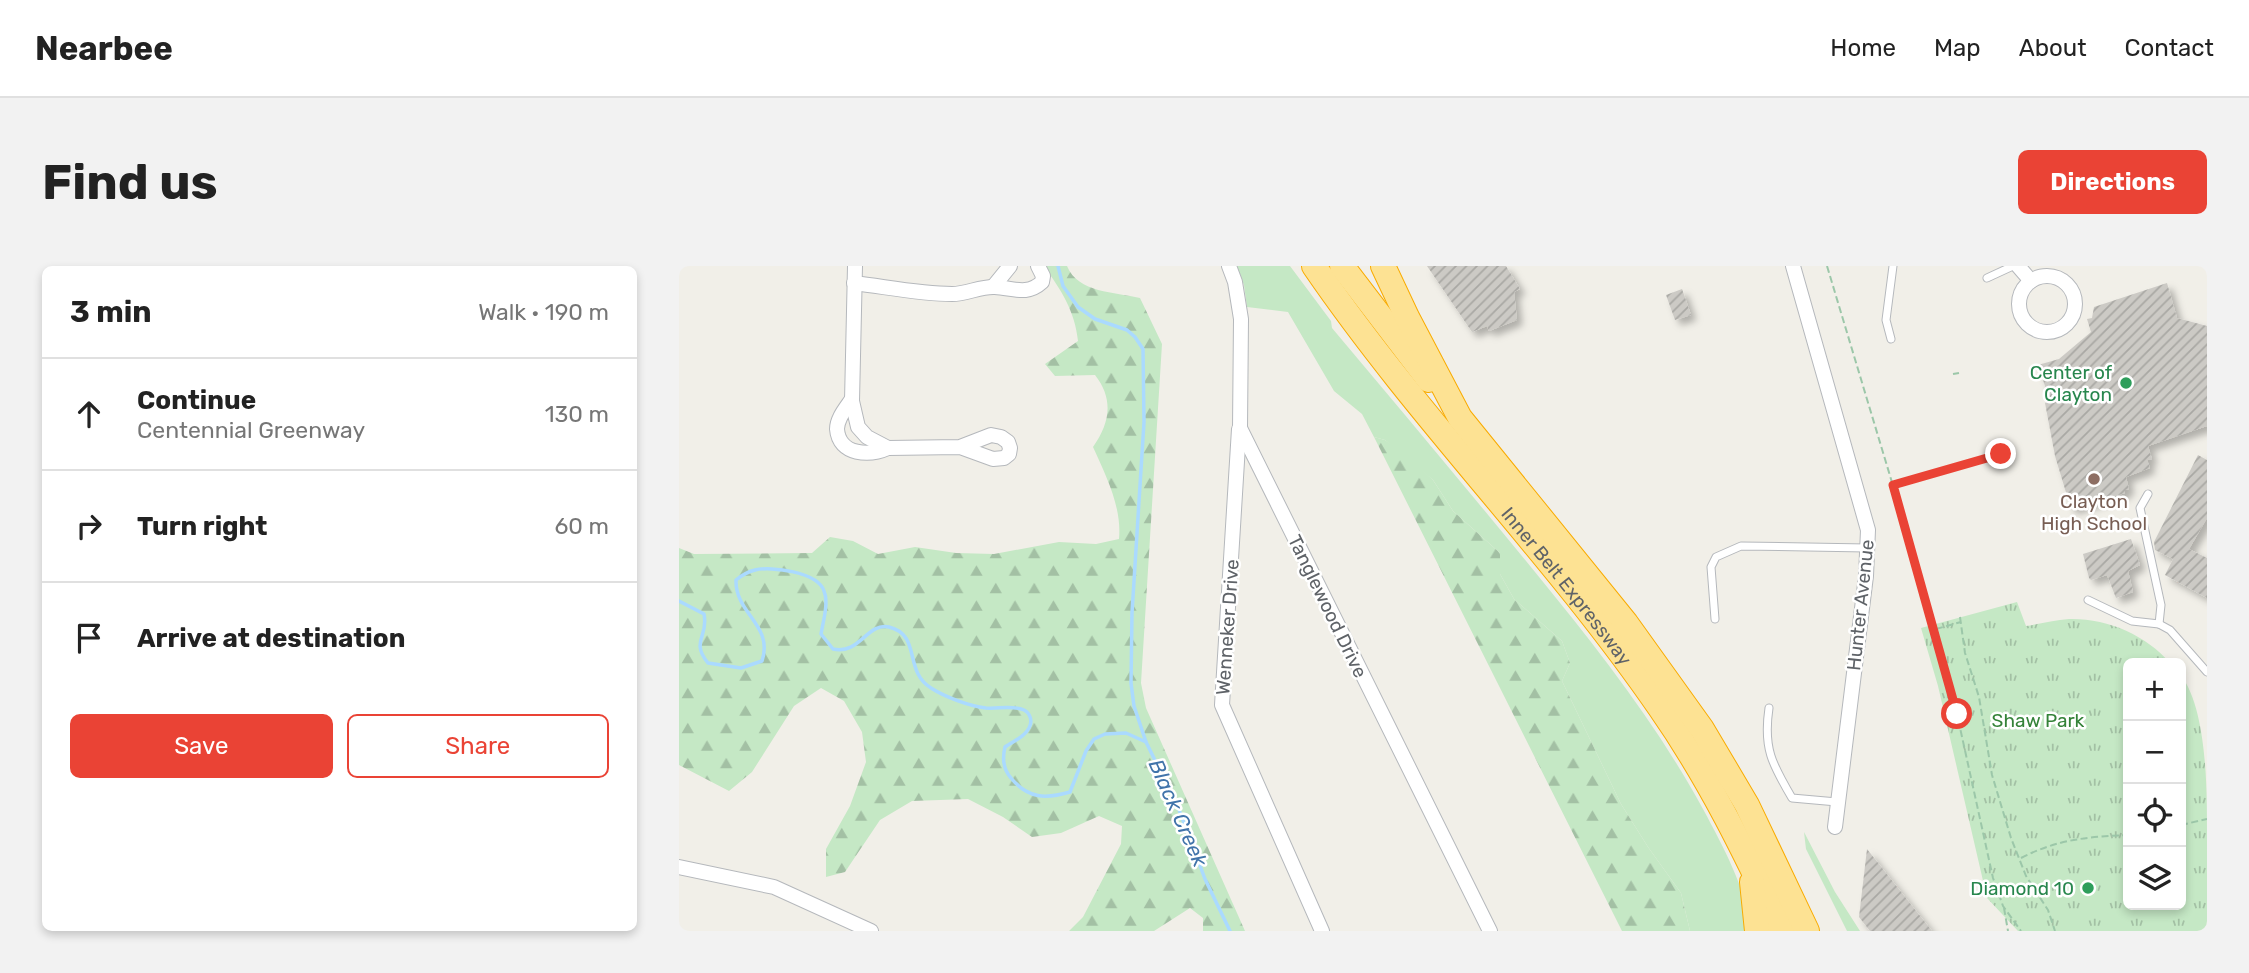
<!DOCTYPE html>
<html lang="en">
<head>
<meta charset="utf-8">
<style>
	body { margin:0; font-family:Rubik,sans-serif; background:#f2f2f2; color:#222 }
	.controls { position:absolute; right:21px; bottom:21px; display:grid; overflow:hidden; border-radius:10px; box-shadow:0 4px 10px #0003 }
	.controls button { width:63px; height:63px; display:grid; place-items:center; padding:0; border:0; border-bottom:2px solid #e0e0e0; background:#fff; color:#222; font:35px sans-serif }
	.stop { position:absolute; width:21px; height:21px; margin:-16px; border:5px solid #ea4335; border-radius:50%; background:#fff }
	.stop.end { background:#ea4335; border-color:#fff; box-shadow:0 2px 7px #0008 }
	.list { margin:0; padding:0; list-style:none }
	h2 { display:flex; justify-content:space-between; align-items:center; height:91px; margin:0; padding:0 28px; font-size:30px }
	h2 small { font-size:23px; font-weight:400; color:#767676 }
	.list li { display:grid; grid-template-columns:46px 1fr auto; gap:21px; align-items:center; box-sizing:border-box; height:112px; padding:0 28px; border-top:2px solid #e0e0e0 }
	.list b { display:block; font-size:26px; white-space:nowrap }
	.list p { margin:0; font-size:23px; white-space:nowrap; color:#767676 }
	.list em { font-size:23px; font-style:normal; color:#767676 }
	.actions { display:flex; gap:14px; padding:21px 28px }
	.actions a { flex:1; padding:16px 0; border:2px solid #ea4335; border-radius:10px; text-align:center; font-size:24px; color:#ea4335 }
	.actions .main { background:#ea4335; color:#fff }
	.icon { flex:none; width:38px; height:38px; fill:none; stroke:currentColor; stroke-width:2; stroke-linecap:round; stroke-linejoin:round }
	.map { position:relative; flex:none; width:1528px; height:665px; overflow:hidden; border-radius:10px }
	header { display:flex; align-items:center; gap:42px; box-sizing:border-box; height:98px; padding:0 35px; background:#fff; border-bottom:2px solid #e0e0e0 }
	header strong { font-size:33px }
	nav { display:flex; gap:38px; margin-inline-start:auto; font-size:24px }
	.intro { display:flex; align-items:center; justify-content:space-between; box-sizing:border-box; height:168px; padding:0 42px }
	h1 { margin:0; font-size:49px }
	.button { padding:18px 32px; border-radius:10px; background:#ea4335; color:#fff; font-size:24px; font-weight:700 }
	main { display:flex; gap:42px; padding:0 42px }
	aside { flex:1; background:#fff; border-radius:10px; box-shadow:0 4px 10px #0003 }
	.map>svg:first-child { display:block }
	.grass { fill:#c5e8c5 }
	.forest { fill:url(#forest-firs) }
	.park { fill:url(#park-tufts) }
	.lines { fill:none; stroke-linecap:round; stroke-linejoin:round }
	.stream { stroke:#aadaff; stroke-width:3.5 }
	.building { fill:url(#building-hatch); filter:url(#shadow) }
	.service-casing { stroke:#b5b8bc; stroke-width:9 }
	.minor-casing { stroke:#b5b8bc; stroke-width:16 }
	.motorway-casing { stroke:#f9ab00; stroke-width:26 }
	.path { stroke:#9cc7a9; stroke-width:2; stroke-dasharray:7 3.5; stroke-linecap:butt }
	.service { stroke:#fff; stroke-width:7 }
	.minor { stroke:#fff; stroke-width:14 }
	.motorway { stroke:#fde293; stroke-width:24 }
	.route { stroke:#ea4335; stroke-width:9 }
	.leisure-dot { fill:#2e9e5b; stroke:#fff; stroke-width:2.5 }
	.education-dot { fill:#8d6e63; stroke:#fff; stroke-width:2.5 }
	.labels { text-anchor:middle; stroke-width:5; stroke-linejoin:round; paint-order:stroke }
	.leisure-label { font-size:19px; fill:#27864d; stroke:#fff; text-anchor:end }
	.education-label { font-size:19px; fill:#785e54; stroke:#fff }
	.street-label { font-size:19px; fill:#5f6368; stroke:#fff }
	.park-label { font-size:19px; fill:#348238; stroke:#fff }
	.water-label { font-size:21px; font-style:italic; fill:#4174aa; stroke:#fff }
</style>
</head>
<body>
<header>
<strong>Nearbee</strong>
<nav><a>Home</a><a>Map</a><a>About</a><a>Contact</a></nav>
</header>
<div class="intro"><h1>Find us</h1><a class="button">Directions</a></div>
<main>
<aside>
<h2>3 min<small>Walk · 190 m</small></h2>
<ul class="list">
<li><svg class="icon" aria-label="ahead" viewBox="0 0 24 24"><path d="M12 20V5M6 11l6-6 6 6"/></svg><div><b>Continue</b><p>Centennial Greenway</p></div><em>130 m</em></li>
<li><svg class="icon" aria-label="right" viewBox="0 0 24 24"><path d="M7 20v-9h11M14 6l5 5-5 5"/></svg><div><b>Turn right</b></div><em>60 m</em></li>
<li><svg class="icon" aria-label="arrive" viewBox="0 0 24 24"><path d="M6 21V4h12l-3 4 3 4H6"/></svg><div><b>Arrive at destination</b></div></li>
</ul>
<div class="actions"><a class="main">Save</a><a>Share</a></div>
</aside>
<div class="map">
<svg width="1528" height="665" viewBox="0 0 1528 665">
	<defs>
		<pattern id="forest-firs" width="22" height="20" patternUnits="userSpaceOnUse" patternTransform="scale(1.75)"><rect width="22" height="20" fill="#c5e8c5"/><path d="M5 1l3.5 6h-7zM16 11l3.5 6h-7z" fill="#a3c0a4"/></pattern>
		<pattern id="park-tufts" width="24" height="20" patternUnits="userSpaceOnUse" patternTransform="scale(1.75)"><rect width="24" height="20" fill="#c5e8c5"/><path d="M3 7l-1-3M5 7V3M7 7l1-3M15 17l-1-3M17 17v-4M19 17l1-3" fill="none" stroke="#a3c0a4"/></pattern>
		<pattern id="building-hatch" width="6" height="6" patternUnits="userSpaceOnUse" patternTransform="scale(1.75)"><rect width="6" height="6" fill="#cccac5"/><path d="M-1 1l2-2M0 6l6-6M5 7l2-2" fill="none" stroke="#a9a8a4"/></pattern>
		<filter id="shadow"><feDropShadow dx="5.5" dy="5.5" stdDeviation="3.5" flood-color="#0004"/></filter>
	</defs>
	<rect width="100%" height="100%" fill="#f1efe8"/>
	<g class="grass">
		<path d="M558,0H611L652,55L653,62C721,143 789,224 856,306C918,382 977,457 1024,543C1046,584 1065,619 1073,665H1011L1002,627L969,581L942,538L883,415L891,397L883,375L835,333L821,308V287L774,245L754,214L706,174L695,171L683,148L655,125L609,46L568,41L565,19Z"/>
		<polygon points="1125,566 1156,626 1181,665 1168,665 1127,583"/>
	</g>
	<g class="forest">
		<path d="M365,0H388C399,27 436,26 461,32L483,78L462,417L467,442L566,665H524V652L511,642L475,665H390L404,651L442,578L443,560L420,550L382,567L353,571L324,551L289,533L233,535L201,554L166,606L147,611V583L171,540L187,496L183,466L165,435L142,422L115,440L73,506L50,525L0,499V282L15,288L133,287L151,271L174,275L199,288L236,281L277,287L315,288L380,276L417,278L440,273C443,241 427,210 414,181C431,157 435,133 416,109L376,110L366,98L399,75C396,45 382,24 365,0Z"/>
		<polygon points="695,171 706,174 725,187 754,214 774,245 821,287 821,308 835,333 883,375 891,397 883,415 942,538 969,581 1002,627 1011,665 943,665"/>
	</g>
	<path class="park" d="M1338,336L1347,360C1361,358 1376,354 1390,353C1428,352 1467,369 1491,397H1449V639H1502V409C1528,445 1528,521 1528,567C1528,600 1528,632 1528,665H1339L1308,632L1259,420L1242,362Z"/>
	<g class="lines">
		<g class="stream">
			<polyline points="379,0 384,20 399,41 416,53 448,64 456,71 464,83 465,156 453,347 452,417 455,440 467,476"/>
			<path d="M0,335L25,348C30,371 11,375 29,397L62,402L83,395C95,359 56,348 57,314C63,309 68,306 76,304C92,300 139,306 145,325C150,336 144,356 142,368L154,383C181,389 188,356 210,361C243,369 224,405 252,422C266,431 290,440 307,442C319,443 334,439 345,444C351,447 354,455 350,462C345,472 334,475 326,481C323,493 324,503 332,512C349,533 367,533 391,526L407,485L415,473L426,468L447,467L467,476L499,541L526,613L551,665"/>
		</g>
	</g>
	<g class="building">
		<polygon points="748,0 827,0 841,23 835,26 838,54 810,65 808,60 793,66"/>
		<polygon points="1488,17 1498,52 1528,60 1528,160 1469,180 1473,193 1468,194 1471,202 1447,211 1450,223 1446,224 1446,227 1392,243 1376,190 1366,137 1371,135 1359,99 1380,93 1412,66 1408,53 1413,52 1415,41"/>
		<polygon points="1003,23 1012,49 996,54 987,29"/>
		<polygon points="1519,189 1528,194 1528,252 1510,283 1528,292 1528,332 1486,309 1494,293 1476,284 1475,276"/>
		<polygon points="1452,273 1461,299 1449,305 1454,326 1437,332 1428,309 1412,314 1410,312 1404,288"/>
		<polygon points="1188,583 1253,665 1191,665 1180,651"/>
	</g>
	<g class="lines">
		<defs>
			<g id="service">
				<polyline points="1308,12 1334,0"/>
				<polyline points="1212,73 1207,54 1214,0"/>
				<polyline points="1409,334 1453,355 1480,358 1482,339 1461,242 1469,228"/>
				<polyline points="1036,353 1032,301 1037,291 1062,280 1188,282"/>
				<polyline points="1480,358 1491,364 1528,406"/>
				<path d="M1090,442C1084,482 1093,498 1113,532L1158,536"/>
			</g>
			<g id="minor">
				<polyline points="176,0 173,135 179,161 188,171 209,182 281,181 314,193 325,192 330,188 331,182 329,176 322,171 312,169 281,181"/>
				<polyline points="550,0 556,16 562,53 561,162 811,665"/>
				<polyline points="1114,0 1189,264 1187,310 1156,561"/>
				<polyline points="1339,0 1352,15"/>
				<circle cx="1368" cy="38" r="28"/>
				<path d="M175,17C208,21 241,28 273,28C288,28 302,20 316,21C334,22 348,30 363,16L364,10L359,0"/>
				<polyline points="314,21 331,0"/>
				<path d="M173,133C167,142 158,152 158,163C160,190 191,190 209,182"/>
				<polyline points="560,163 543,439 643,665"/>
				<polyline points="0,601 95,621 192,665"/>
			</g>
			<g id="motorway">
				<path id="s1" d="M635,0C741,155 875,288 981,442C1030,512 1067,588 1103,665"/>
				<polyline points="663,0 750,114"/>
				<polyline points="704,0 728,51 781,152 947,357 1023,463 1068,539 1128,665"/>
				<polyline points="1073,616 1078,665"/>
			</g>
		</defs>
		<use href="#service" class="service-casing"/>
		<use href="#minor" class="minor-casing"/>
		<use href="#motorway" class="motorway-casing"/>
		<g class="path">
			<polyline points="1148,0 1239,303 1278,448 1314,612 1324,640 1342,665"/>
			<polyline points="1274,108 1280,107"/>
			<polyline points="1215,219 1322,188"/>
			<polyline points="1281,351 1286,387 1300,431 1313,509 1332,572 1347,610 1369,644 1376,665"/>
			<polyline points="1257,363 1282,356"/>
			<polyline points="1502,559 1528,553"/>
			<path d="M1342,592C1379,573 1408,571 1449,569"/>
			<polyline points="1325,642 1329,665"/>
		</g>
		<use href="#service" class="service"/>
		<use href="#minor" class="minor"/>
		<use href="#motorway" class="motorway"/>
	</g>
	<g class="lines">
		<polyline class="route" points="1278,448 1214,219 1322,188"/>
	</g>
	<g class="leisure-dot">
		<circle cx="1447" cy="117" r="7"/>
		<circle cx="1409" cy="622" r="7"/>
	</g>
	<circle class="education-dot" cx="1415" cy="213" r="7"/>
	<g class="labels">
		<g class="leisure-label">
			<text x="1433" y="113">Center of<tspan x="1433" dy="22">Clayton</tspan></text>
			<text x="1395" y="629">Diamond 10</text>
		</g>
		<g class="education-label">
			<text x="1415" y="242">Clayton<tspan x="1415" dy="22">High School</tspan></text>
		</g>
		<g class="street-label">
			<text dy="7" stroke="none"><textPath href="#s1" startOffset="408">Inner Belt Expressway</textPath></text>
			<text transform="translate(1181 339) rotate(-84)" y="7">Hunter Avenue</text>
			<text transform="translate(649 340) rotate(64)" y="7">Tanglewood Drive</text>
			<text transform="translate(548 361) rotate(-86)" y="7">Wenneker Drive</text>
		</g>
		<g class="park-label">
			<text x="1359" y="461">Shaw Park</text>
		</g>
		<g class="water-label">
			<text transform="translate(499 547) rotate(66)" y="7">Black Creek</text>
		</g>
	</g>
</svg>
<div class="controls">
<button>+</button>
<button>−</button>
<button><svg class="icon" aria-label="locate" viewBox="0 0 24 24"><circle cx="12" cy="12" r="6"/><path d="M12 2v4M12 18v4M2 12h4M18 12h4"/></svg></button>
<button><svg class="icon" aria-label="layers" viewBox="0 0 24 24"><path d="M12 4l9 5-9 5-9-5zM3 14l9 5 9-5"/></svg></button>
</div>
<div class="stop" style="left:1278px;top:448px"></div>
<div class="stop end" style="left:1322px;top:188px"></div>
</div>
</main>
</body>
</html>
